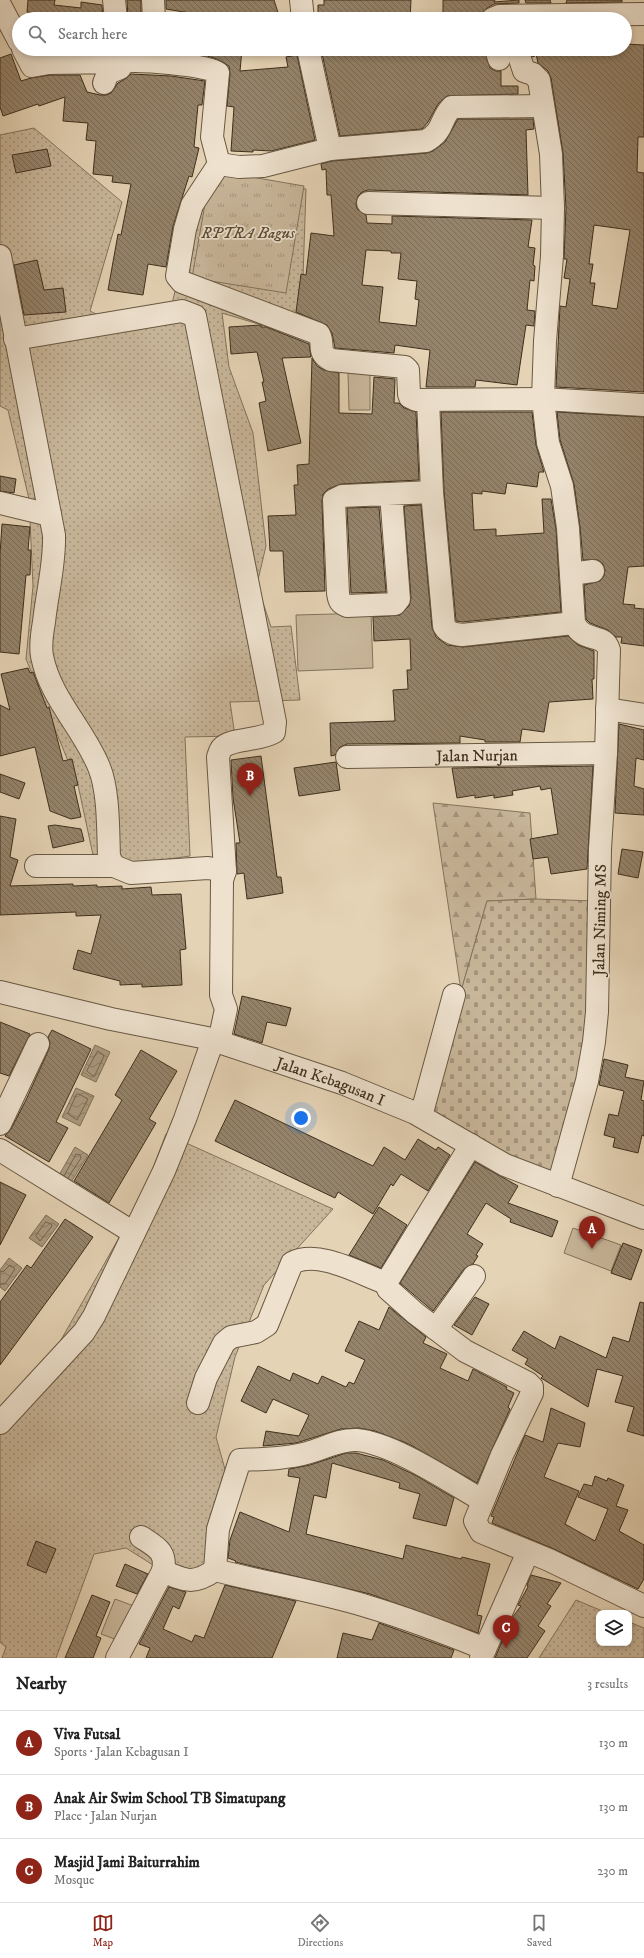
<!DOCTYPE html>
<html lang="en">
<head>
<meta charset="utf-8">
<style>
	body { margin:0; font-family:"IM FELL DW Pica",serif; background:#f2f2f2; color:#222 }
	.controls { position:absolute; right:12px; bottom:12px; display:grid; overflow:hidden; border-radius:8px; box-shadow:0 2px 6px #0003 }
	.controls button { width:36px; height:36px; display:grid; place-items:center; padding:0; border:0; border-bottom:1px solid #e0e0e0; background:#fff; color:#222; font:20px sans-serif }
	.you { position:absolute; left:301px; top:1118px; width:14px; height:14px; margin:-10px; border:3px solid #fff; border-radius:50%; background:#1a73e8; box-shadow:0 0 0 6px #1a73e833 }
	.badge { display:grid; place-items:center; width:26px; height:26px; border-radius:50%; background:#8f2418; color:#fff; font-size:13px; font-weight:700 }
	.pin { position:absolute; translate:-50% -33px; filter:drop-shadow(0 1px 2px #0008) }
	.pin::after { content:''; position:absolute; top:21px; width:14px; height:12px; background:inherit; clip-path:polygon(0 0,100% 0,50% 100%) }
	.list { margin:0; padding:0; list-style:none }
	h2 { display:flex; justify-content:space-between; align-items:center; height:52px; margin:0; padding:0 16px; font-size:17px }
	h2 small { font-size:13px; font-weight:400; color:#767676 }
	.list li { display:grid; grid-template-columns:26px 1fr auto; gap:12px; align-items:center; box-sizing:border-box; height:64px; padding:0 16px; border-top:1px solid #e0e0e0 }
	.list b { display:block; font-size:15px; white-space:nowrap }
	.list p { margin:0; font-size:13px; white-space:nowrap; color:#767676 }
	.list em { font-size:13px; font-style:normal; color:#767676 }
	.icon { flex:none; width:22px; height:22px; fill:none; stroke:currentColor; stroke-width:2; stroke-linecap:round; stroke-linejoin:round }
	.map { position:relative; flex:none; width:644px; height:1658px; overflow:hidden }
	.search { position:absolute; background:#fff; box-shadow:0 2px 6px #0003; left:12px; right:12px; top:12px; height:44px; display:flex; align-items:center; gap:10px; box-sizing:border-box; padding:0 14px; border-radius:22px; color:#767676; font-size:15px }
	.sheet { height:244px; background:#fff }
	nav { display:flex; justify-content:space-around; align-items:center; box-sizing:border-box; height:56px; border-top:1px solid #e0e0e0; background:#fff; font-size:11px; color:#767676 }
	nav a { display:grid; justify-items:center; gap:2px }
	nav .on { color:#8f2418 }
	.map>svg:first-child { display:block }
	.grass { fill:url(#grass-dots); stroke:#84735c }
	.forest { fill:url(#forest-firs); stroke:#84735c }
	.cemetery { fill:url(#cemetery-stones); stroke:#84735c }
	.park { fill:url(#park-tufts); stroke:#84735c }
	.garden { fill:#c9b79b; stroke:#84735c }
	.water { fill:url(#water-waves); stroke:#807059 }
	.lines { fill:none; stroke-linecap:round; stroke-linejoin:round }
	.shore { stroke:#75654e; stroke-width:1 }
	.building { fill:url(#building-back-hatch); stroke:#3e2f1c; fill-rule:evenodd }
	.minor-casing { stroke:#685842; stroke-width:24 }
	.minor { stroke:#eee2cf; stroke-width:22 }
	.labels { text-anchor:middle; stroke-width:3.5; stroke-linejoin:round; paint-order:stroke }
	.park-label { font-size:16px; font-style:italic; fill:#5a4a35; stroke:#eee2cf }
	.street-label { font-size:16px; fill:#3e2f1c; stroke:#eee2cf }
</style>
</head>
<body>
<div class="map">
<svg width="644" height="1658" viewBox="0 0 644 1658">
	<defs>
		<pattern id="grass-dots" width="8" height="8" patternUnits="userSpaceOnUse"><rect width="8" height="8" fill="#c9b79b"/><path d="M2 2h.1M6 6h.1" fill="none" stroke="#a5957e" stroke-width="1.8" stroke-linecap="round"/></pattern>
		<pattern id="forest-firs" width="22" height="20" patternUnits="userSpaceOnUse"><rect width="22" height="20" fill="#c9b79b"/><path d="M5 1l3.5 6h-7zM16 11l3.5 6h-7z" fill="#a5957e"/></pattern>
		<pattern id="cemetery-stones" width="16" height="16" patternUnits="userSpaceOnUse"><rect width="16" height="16" fill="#c9b79b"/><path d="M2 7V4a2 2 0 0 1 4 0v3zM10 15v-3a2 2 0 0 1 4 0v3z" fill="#a5957e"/></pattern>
		<pattern id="park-tufts" width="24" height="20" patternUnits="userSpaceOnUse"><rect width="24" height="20" fill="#c9b79b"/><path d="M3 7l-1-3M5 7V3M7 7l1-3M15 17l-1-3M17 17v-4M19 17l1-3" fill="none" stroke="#a5957e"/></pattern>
		<pattern id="water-waves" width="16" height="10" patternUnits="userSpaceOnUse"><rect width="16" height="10" fill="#ac9b81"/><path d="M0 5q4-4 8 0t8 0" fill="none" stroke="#8d7f69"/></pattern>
		<pattern id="building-back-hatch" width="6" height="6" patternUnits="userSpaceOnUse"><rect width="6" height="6" fill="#95846c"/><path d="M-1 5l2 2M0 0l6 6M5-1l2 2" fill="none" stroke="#7b6c58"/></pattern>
	</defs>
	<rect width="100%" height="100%" fill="#e5d3b5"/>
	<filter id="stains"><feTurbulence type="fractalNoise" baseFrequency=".005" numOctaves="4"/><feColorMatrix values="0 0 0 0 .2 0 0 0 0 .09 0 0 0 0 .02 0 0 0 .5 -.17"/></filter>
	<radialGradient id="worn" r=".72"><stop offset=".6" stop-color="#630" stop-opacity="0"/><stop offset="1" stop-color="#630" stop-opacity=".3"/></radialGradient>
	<g class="grass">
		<polygon points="34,128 122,202 90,311 110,321 171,308 202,178 306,189 301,337 222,313 229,367 253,433 266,546 257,584 271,627 291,626 300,700 230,702 235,736 185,737 190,856 96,869 78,785 26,659 33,586 29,499 8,410 0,406 0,135"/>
		<polygon points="166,1134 333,1209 264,1285 235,1357 216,1437 228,1480 202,1573 169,1575 126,1548 94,1554 56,1658 2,1658 6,1647 0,1642 0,1419 49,1361 141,1199"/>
		<polygon points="576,1600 607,1613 599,1613 599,1643 629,1643 629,1622 644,1628 644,1658 539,1658"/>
	</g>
	<polygon class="forest" points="433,803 530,813 536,899 487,901 461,991"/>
	<polygon class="cemetery" points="536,899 595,901 594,1000 569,1182 533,1168 414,1103 461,991 487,901"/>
	<polygon class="park" points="211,170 304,186 286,293 192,278"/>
	<g class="garden">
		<polygon points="348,372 370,372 370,410 349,410"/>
		<polygon points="371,613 373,668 298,671 296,615"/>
		<polygon points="573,1228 621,1245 611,1271 564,1253"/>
		<polygon points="115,1599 134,1606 120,1641 101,1634"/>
	</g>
	<g class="water">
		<polygon points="95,1045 110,1052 96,1082 81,1075"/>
		<polygon points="76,1088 94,1096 80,1126 62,1117"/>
		<polygon points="75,1147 88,1155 70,1184 58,1177"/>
		<polygon points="46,1215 59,1224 42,1247 29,1238"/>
		<polygon points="9,1258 22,1268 5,1291 0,1287 0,1270"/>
	</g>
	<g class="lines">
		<g class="shore">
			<polygon points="98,1051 104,1056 95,1075 93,1076 87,1071"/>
			<polygon points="77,1094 79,1094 88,1099 77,1120 68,1114"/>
			<polyline points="64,1176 76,1154 80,1155 81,1158 68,1178"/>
			<polygon points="46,1222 51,1224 52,1226 40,1241 36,1236"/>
			<polyline points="0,1272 4,1271 10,1265 15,1269 5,1284 0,1284"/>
		</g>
	</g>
	<g class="building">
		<polygon points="28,0 55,0 54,5 81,8 81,2 102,5 103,19 31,19 32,13 27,12"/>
		<polygon points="127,0 141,0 141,19 128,19"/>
		<polygon points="166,0 274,0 280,19 195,19 196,14 166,9"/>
		<polygon points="324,0 411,0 410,19 318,19 318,5 324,5"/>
		<polygon points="443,0 495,0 494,2 519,0 519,3 494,4 487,8 480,15 443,14"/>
		<polygon points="525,0 550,0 551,3 526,3"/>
		<polygon points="567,0 622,0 622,2 566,3"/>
		<path d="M625,44L644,45V137H638L637,172L644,173V392L556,387L560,306L566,307L570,279L564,278L567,259H564L566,208L563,153L551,78L548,71L538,63L535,49H625ZM594,225L630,230L617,309L592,305L595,283H590L593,264H589Z"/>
		<polygon points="145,49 242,49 240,71 288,67 286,57 297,55 315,140 271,151 253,150 253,152 231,151 234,107 227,106 230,74 229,66 217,59 204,55"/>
		<polygon points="321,49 484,49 490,68 496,71 501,71 501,86 518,86 518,94 447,96 438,104 428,122 422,129 340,136"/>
		<polygon points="527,49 534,49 535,56 532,57"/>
		<polygon points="11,54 21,81 31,78 50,75 80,75 87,92 100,95 106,95 111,93 118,83 125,79 131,74 171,76 205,81 202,105 198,105 194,147 199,148 192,177 189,176 173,226 166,267 148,264 143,295 108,290 118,234 121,235 131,184 112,182 113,176 93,174 96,141 86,140 88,123 63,121 65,97 39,106 38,104 3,116 0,107 0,58"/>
		<path d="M458,119H533L534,129L526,130L528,195L368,190L362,192L358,196L356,203L357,209L366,215L367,223L392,224V216L532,220L528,247L535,248L533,265L535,266L534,281L530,280L527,310L535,311L534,326L526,325L517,385L476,380L475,387H426L430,350L395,345L394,353L335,348L332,333L327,325L296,312L301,274L306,275L311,233L334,236L331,195H327L326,169L322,170L321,164L332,161L427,153L433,151L445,142ZM366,250L391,251V253H401L398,279L417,281L415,299L419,300L416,326L379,322L383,287L362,285Z"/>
		<polygon points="47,149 51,166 16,173 12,155"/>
		<polygon points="37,260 44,290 63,288 66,312 24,315 14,265"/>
		<polygon points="261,325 261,327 266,327 309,344 311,357 282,358 301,443 268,451 259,403 266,401 262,382 264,382 257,352 231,354 229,327"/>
		<polygon points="312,358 317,366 324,370 339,373 339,413 372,414 374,377 395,379 394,403 399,403 404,408 416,412 419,480 341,484 328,489 323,494 322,501 325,591 285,592 283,551 270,551 268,516 296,515 294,485 298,485 297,465 309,464"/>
		<polygon points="441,412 532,412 536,445 544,472 539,472 537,487 507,483 505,494 482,491 482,494 472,493 474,530 496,529 496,536 544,533 542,499 551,499 556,529 561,612 462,622 456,621 444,491"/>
		<polygon points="557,412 644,417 644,566 628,567 623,604 635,605 634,608 644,609 644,646 621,643 622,637 616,637 608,630 590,623 586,619 584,585 600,581 604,576 605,570 603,564 598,560 583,560 580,527 574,484 560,440"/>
		<polygon points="0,476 16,479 14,493 0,491"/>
		<polygon points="421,505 432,627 436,637 447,645 463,647 568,636 578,645 594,651 594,679 592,679 593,699 549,702 544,732 522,729 520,742 485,742 485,740 460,736 460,743 347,744 340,747 335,755 331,756 330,723 395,721 393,690 408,689 407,670 411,670 410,639 374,641 373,617 400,615 409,606 411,598 404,506"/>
		<polygon points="379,507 386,592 351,593 347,508"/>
		<polygon points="2,524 30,527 28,550 31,550 30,575 26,575 19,654 0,652 0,554"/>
		<polygon points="28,668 30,673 33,672 47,708 49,707 63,761 72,759 78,785 74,786 81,817 71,819 50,811 35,747 0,756 0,705 10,710 1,674"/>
		<polygon points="619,724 644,730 644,760 636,758 634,786 644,789 644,815 615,813"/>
		<polygon points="261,756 277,877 281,877 283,893 247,899 244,873 237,874 236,843 240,843 233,798 231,760"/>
		<polygon points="336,762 340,790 299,796 294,768"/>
		<polygon points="593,766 587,869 551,874 548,857 533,859 530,839 558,834 551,788 541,790 540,786 512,791 513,795 494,798 494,795 475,798 475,795 457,798 452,768"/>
		<polygon points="0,774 25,783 19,799 0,792"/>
		<polygon points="0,816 16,819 10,857 18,860 10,886 73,884 73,886 97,885 97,887 122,886 122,889 151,887 152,895 181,894 186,949 180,950 182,985 142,987 142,984 120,985 120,981 73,969 78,950 91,954 101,915 76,916 76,912 0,915"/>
		<polygon points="55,825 81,829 84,841 53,848 48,826"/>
		<polygon points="622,849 643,852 638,878 618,874"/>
		<polygon points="242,996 291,1008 286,1026 267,1022 262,1043 234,1034"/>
		<polygon points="0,1022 30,1034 9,1076 0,1073"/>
		<polygon points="52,1030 91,1049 56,1122 68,1128 49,1162 5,1136 11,1129 26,1100 49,1049 50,1043 48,1037"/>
		<polygon points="141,1050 177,1071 149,1119 156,1123 109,1203 74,1181 122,1100 115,1095"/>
		<polygon points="604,1059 628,1065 625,1077 644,1081 641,1100 644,1101 644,1136 642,1135 638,1153 613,1147 615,1138 604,1135 609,1114 618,1116 624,1091 599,1085"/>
		<polygon points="235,1100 373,1166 384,1147 405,1160 418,1139 436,1150 438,1147 450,1155 428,1191 401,1174 393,1186 391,1184 373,1214 338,1192 335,1198 215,1141"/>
		<polygon points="475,1162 518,1186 508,1203 558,1221 552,1237 510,1222 511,1219 486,1203 467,1234 483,1244 476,1255 478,1256 473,1264 464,1269 433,1311 400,1283"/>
		<polygon points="0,1182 26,1195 0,1245"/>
		<polygon points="379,1207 407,1225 381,1268 349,1255"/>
		<polygon points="65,1219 93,1237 65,1277 0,1365 0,1302 27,1265 31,1268"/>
		<polygon points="623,1243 642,1250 631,1280 611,1273"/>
		<polygon points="475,1297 489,1304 472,1335 454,1325"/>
		<polygon points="640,1302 644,1303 644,1436 627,1431 634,1407 615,1402 623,1376 597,1369 588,1407 541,1378 543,1376 525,1364 528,1359 512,1350 524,1331 555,1349 560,1336 606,1358 613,1337 629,1342"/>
		<polygon points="389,1307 426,1337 423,1343 447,1354 440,1368 468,1381 473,1369 507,1387 506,1389 514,1393 508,1407 510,1409 477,1483 409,1444 375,1431 359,1428 341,1429 296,1443 263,1446 266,1431 299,1436 309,1415 273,1399 266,1413 241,1401 258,1366 290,1381 293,1373 318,1384 322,1376 346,1387 349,1382 354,1384 365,1360 345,1351 359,1321 379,1330"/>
		<polygon points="551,1408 585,1423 580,1447 558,1443 544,1477 579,1491 565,1524 595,1541 608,1509 578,1497 584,1484 592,1486 595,1476 607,1481 608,1478 624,1485 616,1506 628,1510 619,1531 644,1545 644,1579 638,1589 554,1549 492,1523 494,1517 491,1516 525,1435 543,1442"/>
		<polygon points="346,1453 356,1453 383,1460 415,1475 454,1498 446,1526 413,1518 420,1494 399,1488 400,1483 332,1463 326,1498 314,1495 306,1534 403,1559 406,1545 461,1559 462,1557 490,1564 477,1615 482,1616 478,1633 370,1594 235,1562 236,1561 228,1558 230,1540 240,1512 289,1532 300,1478 288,1476 289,1469 310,1465"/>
		<polygon points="36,1541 56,1549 46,1573 27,1565"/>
		<polygon points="125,1564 148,1574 137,1594 116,1586"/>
		<polygon points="531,1575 561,1583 547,1604 551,1606 538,1626 545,1631 527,1658 495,1658 512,1618 521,1606 518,1605 528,1587 527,1585"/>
		<polygon points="225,1585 296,1601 272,1658 146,1658 150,1648 139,1644 169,1587 186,1592 179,1609 173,1606 163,1629 192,1642 195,1635 204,1638"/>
		<polygon points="92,1595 110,1602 96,1636 101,1638 93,1658 65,1658"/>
		<polygon points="379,1623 454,1650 451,1658 337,1658 343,1633 372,1640"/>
	</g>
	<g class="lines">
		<defs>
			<g id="minor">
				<polyline points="114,0 116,19"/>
				<polyline points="153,0 154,19"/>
				<polyline points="301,0 303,19"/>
				<polyline points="0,5 19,41"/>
				<polyline points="492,19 499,16 644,14"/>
				<polyline points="23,49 32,66 49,63 122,62 120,68 108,73 104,83"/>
				<path d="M119,49L122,62C136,59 209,65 218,73L212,137L219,164L192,205L185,229L177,276L182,282L319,334C325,345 316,352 331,360L405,367L408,370L409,394L410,397L416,400L543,399L644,405"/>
				<polyline points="308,49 330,149"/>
				<polyline points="496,49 499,59"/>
				<path d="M520,59L524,71L533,74L539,80L551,154L553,208L552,256L545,341L543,399L548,443L562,486L568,528L574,623C584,644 604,632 609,650L606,753L600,849L597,1012L594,1042L587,1081L558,1186"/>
				<path d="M219,164L239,167L263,166L330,149L426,141C445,130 439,120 452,107L543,106"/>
				<polyline points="368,203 553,208"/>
				<path d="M0,256L54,535C55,564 47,593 44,622C42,633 40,645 42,656C50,698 83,728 99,767C109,791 108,831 109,857L114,866L131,873L208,868L225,871L222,880L221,995L226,1009L219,1042"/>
				<path d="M15,339L182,311L195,316L275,722L274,732C259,741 231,738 222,748C220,750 219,754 218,757L225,871"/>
				<polyline points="428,400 432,492"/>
				<path d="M391,494L399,599L395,604L347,606C340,603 339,601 338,593L334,500L342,496L432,492L444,626C448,633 454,634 462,635L574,623"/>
				<polyline points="0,503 50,515"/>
				<polyline points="571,574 593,571"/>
				<polyline points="607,709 644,715"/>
				<path id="s1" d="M347,757L606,753"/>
				<polyline points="36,866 114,866"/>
				<path id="s2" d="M0,992L111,1019L207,1038L342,1083L415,1113L505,1165L644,1218"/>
				<polyline points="421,1116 454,995"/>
				<polyline points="0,1124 38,1044"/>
				<polyline points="471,1145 386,1283 388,1289 415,1313 465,1351 528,1383 532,1387 532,1393 502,1455 475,1521 481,1532 549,1560 644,1606"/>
				<polyline points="0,1150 134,1233"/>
				<polyline points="436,1329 474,1276"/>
				<path d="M198,1403L206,1378L224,1343L231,1337L256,1332L267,1325L292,1263C319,1249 360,1274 386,1283"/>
				<polyline points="0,1423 84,1332 94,1316 164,1171 185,1119 213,1040"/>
				<path d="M141,1537C156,1547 167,1551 163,1571"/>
				<path d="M215,1570L218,1529L240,1460C262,1459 285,1459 307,1453C323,1449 339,1439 357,1440C393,1443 450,1482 482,1500"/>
				<path d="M117,1658L163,1571C185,1581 194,1585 215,1570C265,1583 316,1591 366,1606C406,1618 446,1633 485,1649"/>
				<polyline points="481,1658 528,1552"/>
			</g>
		</defs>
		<use href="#minor" class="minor-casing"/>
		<use href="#minor" class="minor"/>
	</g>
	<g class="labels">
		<g class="park-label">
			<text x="248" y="238">RPTRA Bagus</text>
		</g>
		<g class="street-label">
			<text dy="6" stroke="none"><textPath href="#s1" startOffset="130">Jalan Nurjan</textPath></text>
			<text transform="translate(599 920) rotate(-89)" y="6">Jalan Niming MS</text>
			<text dy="6" stroke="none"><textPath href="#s2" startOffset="343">Jalan Kebagusan I</textPath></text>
		</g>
	</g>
	<rect width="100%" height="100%" filter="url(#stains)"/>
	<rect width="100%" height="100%" fill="url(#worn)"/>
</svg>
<div class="controls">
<button><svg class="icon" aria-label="layers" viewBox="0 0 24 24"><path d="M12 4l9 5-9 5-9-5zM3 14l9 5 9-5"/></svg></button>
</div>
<div class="you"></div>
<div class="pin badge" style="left:592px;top:1249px">A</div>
<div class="pin badge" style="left:250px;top:796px">B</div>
<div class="pin badge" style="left:506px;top:1648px">C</div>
<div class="search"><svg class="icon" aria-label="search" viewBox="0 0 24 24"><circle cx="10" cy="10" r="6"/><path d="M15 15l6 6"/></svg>Search here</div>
</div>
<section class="sheet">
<h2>Nearby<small>3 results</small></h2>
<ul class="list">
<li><span class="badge">A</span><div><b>Viva Futsal</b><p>Sports · Jalan Kebagusan I</p></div><em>130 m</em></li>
<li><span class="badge">B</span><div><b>Anak Air Swim School TB Simatupang</b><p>Place · Jalan Nurjan</p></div><em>130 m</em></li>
<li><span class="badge">C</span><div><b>Masjid Jami Baiturrahim</b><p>Mosque</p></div><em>230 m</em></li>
</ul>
</section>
<nav>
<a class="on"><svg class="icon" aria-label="map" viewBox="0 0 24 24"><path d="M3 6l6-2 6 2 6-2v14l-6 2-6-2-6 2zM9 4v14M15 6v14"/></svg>Map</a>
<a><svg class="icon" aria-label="directions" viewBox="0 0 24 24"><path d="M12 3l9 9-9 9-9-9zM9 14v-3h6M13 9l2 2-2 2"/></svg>Directions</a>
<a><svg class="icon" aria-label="saved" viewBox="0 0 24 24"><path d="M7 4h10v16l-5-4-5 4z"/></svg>Saved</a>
</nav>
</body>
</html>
